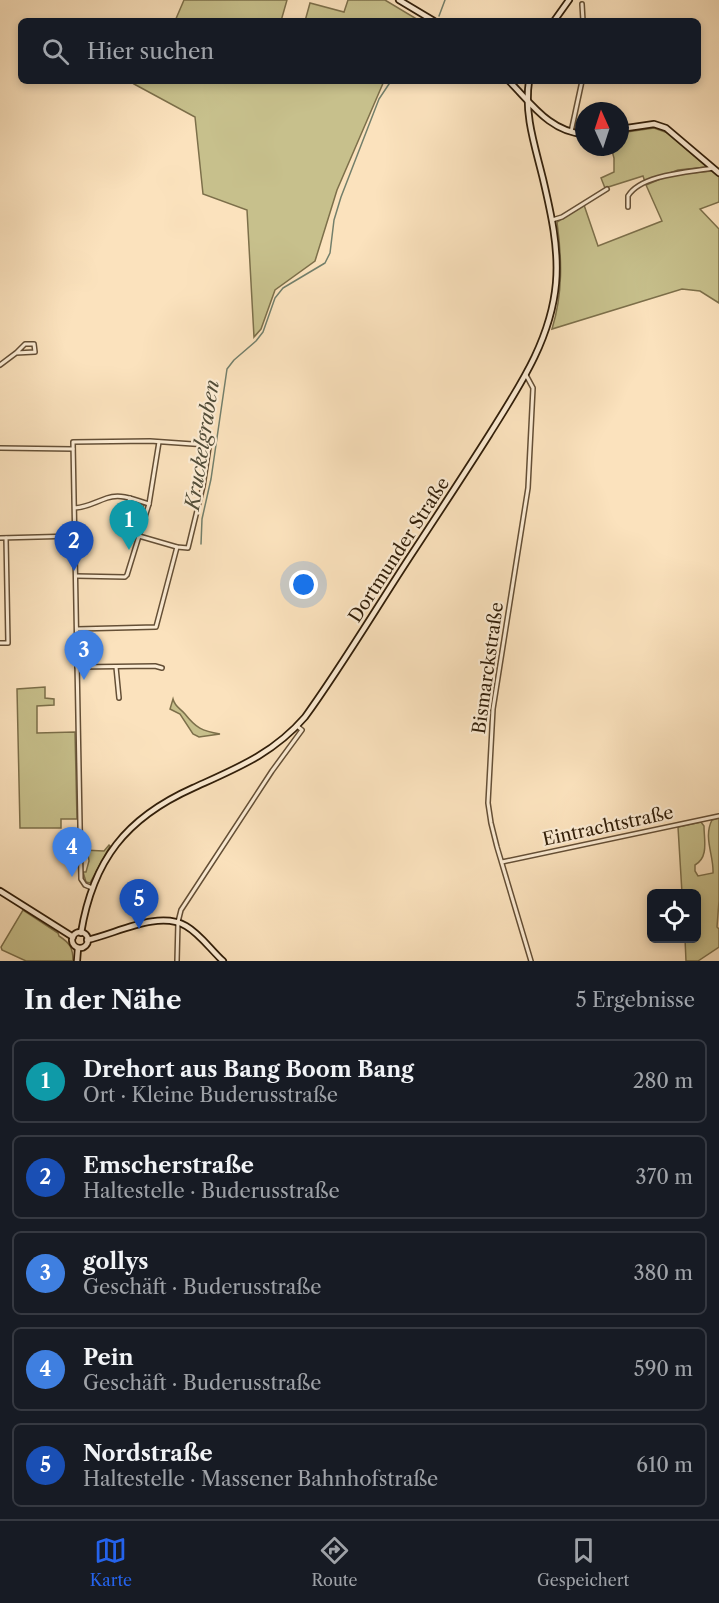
<!DOCTYPE html>
<html lang="de">
<head>
<meta charset="utf-8">
<style>
	body { margin:0; font-family:"Libre Caslon Text",serif; background:#242831; color:#f1f3f6 }
	.controls { position:absolute; right:18px; bottom:18px; display:grid; overflow:hidden; border-radius:9px; box-shadow:0 3px 9px #0003 }
	.controls button { width:54px; height:54px; display:grid; place-items:center; padding:0; border:0; border-bottom:2px solid #363941; background:#171b24; color:#f1f3f6; font:30px sans-serif }
	.compass { position:absolute; left:575px; top:102px; width:54px; height:54px; border-radius:50%; background:#171b24; box-shadow:0 3px 9px #0003; rotate:357deg }
	.you { position:absolute; left:304px; top:585px; width:21px; height:21px; margin:-15px; border:4px solid #fff; border-radius:50%; background:#1a73e8; box-shadow:0 0 0 9px #1a73e833 }
	.badge { display:grid; place-items:center; width:39px; height:39px; border-radius:50%; background:#2563eb; color:#fff; font-size:20px; font-weight:700 }
	.pin { position:absolute; translate:-50% -50px; filter:drop-shadow(0 2px 3px #0008) }
	.pin::after { content:''; position:absolute; top:32px; width:21px; height:18px; background:inherit; clip-path:polygon(0 0,100% 0,50% 100%) }
	.list { margin:0; padding:0; list-style:none }
	h2 { display:flex; justify-content:space-between; align-items:center; height:78px; margin:0; padding:0 24px; font-size:26px }
	h2 small { font-size:20px; font-weight:400; color:#9ea1a6 }
	.list li { display:grid; grid-template-columns:39px 1fr auto; gap:18px; align-items:center; box-sizing:border-box; height:84px; margin:0 12px 12px; padding:0 12px; border:2px solid #363941; border-radius:9px }
	.list b { display:block; font-size:22px; white-space:nowrap }
	.list p { margin:0; font-size:20px; white-space:nowrap; color:#9ea1a6 }
	.list em { font-size:20px; font-style:normal; color:#9ea1a6 }
	.icon { flex:none; width:33px; height:33px; fill:none; stroke:currentColor; stroke-width:2; stroke-linecap:round; stroke-linejoin:round }
	.map { position:relative; flex:none; width:719px; height:961px; overflow:hidden }
	.search { position:absolute; background:#171b24; box-shadow:0 3px 9px #0003; left:18px; right:18px; top:18px; height:66px; display:flex; align-items:center; gap:15px; box-sizing:border-box; padding:0 21px; border-radius:9px; color:#9ea1a6; font-size:22px }
	.sheet { height:558px; background:#171b24 }
	nav { display:flex; justify-content:space-around; align-items:center; box-sizing:border-box; height:84px; border-top:2px solid #363941; background:#171b24; font-size:16px; color:#9ea1a6 }
	nav a { display:grid; justify-items:center; gap:3px }
	nav .on { color:#2563eb }
	.map>svg:first-child { display:block }
	.green { fill:#c7c08c; stroke:#7c6f4a; stroke-width:1.5 }
	.lines { fill:none; stroke-linecap:round; stroke-linejoin:round }
	.stream { stroke:#737f6b; stroke-width:1.5 }
	.street-casing { stroke:#644f36; stroke-width:6 }
	.secondary-casing { stroke:#311e09; stroke-width:8 }
	.street { stroke:#fcecd4; stroke-width:3 }
	.secondary { stroke:#fcecd4; stroke-width:4.5 }
	.labels { text-anchor:middle; stroke-width:4.5; stroke-linejoin:round; paint-order:stroke }
	.street-label { font-size:18px; fill:#311e09; stroke:#fcecd4 }
	.water-label { font-size:20px; font-style:italic; fill:#524e3a; stroke:#fcecd4 }
</style>
</head>
<body>
<div class="map">
<svg width="719" height="961" viewBox="0 0 719 961">
	<rect width="100%" height="100%" fill="#fbe2bd"/>
	<filter id="stains"><feTurbulence type="fractalNoise" baseFrequency=".00333" numOctaves="4"/><feColorMatrix values="0 0 0 0 .2 0 0 0 0 .09 0 0 0 0 .02 0 0 0 .5 -.17"/></filter>
	<radialGradient id="worn" r=".72"><stop offset=".6" stop-color="#630" stop-opacity="0"/><stop offset="1" stop-color="#630" stop-opacity=".3"/></radialGradient>
	<g class="green">
		<polygon points="184,0 287,0 281,21 175,21"/>
		<polygon points="348,0 385,0 420,21 305,21 310,3 344,12"/>
		<polygon points="137,81 384,81 337,190 315,261 275,290 261,329 254,337 247,210 203,194 195,117 134,84"/>
		<polygon points="654,128 668,133 707,167 678,170 645,182 643,176 605,188 601,178 614,172 614,158 611,147 620,147 620,133"/>
		<path d="M712,171L719,177V202L700,209L719,229V303L700,291L682,289L552,329C563,293 562,259 557,222L584,205L598,246L662,221L646,185L670,175Z"/>
		<polygon points="131,500 144,505 136,530 122,526"/>
		<polygon points="45,687 45,698 54,699 54,705 37,706 37,733 75,732 77,819 61,819 61,828 20,828 17,689"/>
		<path d="M173,699C175,707 180,708 185,714C196,728 202,731 220,734L199,737L193,734L180,714L170,709Z"/>
		<path d="M719,818V901L717,927L719,929V947L698,961H686L685,939H696V894L682,893L678,827L701,822L704,826C704,840 709,857 695,865V871L698,876L713,873C714,856 703,837 712,820Z"/>
		<polygon points="109,845 110,846 90,883 86,882 83,872 86,872 89,861 88,854 83,854 83,850 104,851"/>
		<path d="M23,910L58,933L59,936C70,943 73,948 73,961H26L2,950L1,947Z"/>
	</g>
	<g class="lines">
		<g class="stream">
			<polyline points="439,16 445,0"/>
			<polyline points="201,544 202,519 211,479 227,369 234,360 256,341 263,332 275,298 283,288 325,263 330,253 334,220 341,197 379,99 391,81"/>
		</g>
		<defs>
			<g id="street">
				<polyline points="582,4 583,21"/>
				<polyline points="571,132 582,81"/>
				<path d="M628,207V196C641,174 691,172 713,168"/>
				<polyline points="552,220 562,217 607,189"/>
				<polyline points="0,365 16,353 25,344 34,344 35,352 16,353"/>
				<polyline points="526,375 533,388 528,488 493,709 488,803 491,823 497,847 531,961"/>
				<polyline points="0,448 73,449"/>
				<polyline points="149,504 159,442"/>
				<path d="M75,508C88,507 95,502 107,498C121,493 136,500 149,504L139,536L177,547L188,548L203,486L209,447L207,445L150,441L73,442L81,879L85,885L92,888"/>
				<polyline points="0,538 75,536"/>
				<polyline points="76,576 125,577 127,575 139,536 120,529 130,498"/>
				<polyline points="77,629 156,627 177,547"/>
				<polyline points="0,643 8,643 6,538"/>
				<polyline points="77,667 155,666 162,668"/>
				<polyline points="116,667 119,698"/>
				<polyline points="502,862 719,816"/>
				<polyline points="177,961 178,922 181,910 272,771 302,730 297,726"/>
			</g>
			<g id="secondary">
				<polyline points="399,0 434,21"/>
				<polyline points="554,21 569,0"/>
				<path d="M509,81C531,103 550,132 584,134"/>
				<polyline points="620,129 654,124 666,128 719,173"/>
				<polyline points="0,891 73,937"/>
				<circle cx="80" cy="940" r="8"/>
				<path d="M81,933C93,860 126,818 193,788C237,768 273,754 305,717C344,663 378,605 415,549C440,511 465,473 489,435C519,387 551,340 556,283C559,248 551,213 543,179C535,146 524,115 529,81"/>
				<path d="M87,940C116,934 158,910 186,926C200,934 211,950 223,961"/>
				<polyline points="77,961 78,948"/>
			</g>
		</defs>
		<use href="#street" class="street-casing"/>
		<use href="#secondary" class="secondary-casing"/>
		<use href="#street" class="street"/>
		<use href="#secondary" class="secondary"/>
	</g>
	<g class="labels">
		<g class="street-label">
			<text transform="translate(399 550) rotate(-57)" y="6">Dortmunder Straße</text>
			<text transform="translate(488 668) rotate(-82)" y="6">Bismarckstraße</text>
			<text transform="translate(608 826) rotate(-12)" y="6">Eintrachtstraße</text>
		</g>
		<g class="water-label">
			<text transform="translate(202 445) rotate(-81)" y="7">Kruckelgraben</text>
		</g>
	</g>
	<rect width="100%" height="100%" filter="url(#stains)"/>
	<rect width="100%" height="100%" fill="url(#worn)"/>
</svg>
<div class="controls">
<button><svg class="icon" aria-label="locate" viewBox="0 0 24 24"><circle cx="12" cy="12" r="6"/><path d="M12 2v4M12 18v4M2 12h4M18 12h4"/></svg></button>
</div>
<svg class="compass" viewBox="-18 -18 36 36"><path d="M0-13l5 13h-10z" fill="#e53935"/><path d="M0 13l5-13h-10z" fill="#9ea1a6"/></svg>
<div class="you"></div>
<div class="pin badge" style="left:129px;top:550px;background:#0f9aa8">1</div>
<div class="pin badge" style="left:74px;top:571px;background:#1a4fb4">2</div>
<div class="pin badge" style="left:84px;top:680px;background:#3f7fe0">3</div>
<div class="pin badge" style="left:72px;top:877px;background:#3f7fe0">4</div>
<div class="pin badge" style="left:139px;top:929px;background:#1a4fb4">5</div>
<div class="search"><svg class="icon" aria-label="search" viewBox="0 0 24 24"><circle cx="10" cy="10" r="6"/><path d="M15 15l6 6"/></svg>Hier suchen</div>
</div>
<section class="sheet">
<h2>In der Nähe<small>5 Ergebnisse</small></h2>
<ul class="list">
<li><span class="badge" style="background:#0f9aa8">1</span><div><b>Drehort aus Bang Boom Bang</b><p>Ort · Kleine Buderusstraße</p></div><em>280 m</em></li>
<li><span class="badge" style="background:#1a4fb4">2</span><div><b>Emscherstraße</b><p>Haltestelle · Buderusstraße</p></div><em>370 m</em></li>
<li><span class="badge" style="background:#3f7fe0">3</span><div><b>gollys</b><p>Geschäft · Buderusstraße</p></div><em>380 m</em></li>
<li><span class="badge" style="background:#3f7fe0">4</span><div><b>Pein</b><p>Geschäft · Buderusstraße</p></div><em>590 m</em></li>
<li><span class="badge" style="background:#1a4fb4">5</span><div><b>Nordstraße</b><p>Haltestelle · Massener Bahnhofstraße</p></div><em>610 m</em></li>
</ul>
</section>
<nav>
<a class="on"><svg class="icon" aria-label="map" viewBox="0 0 24 24"><path d="M3 6l6-2 6 2 6-2v14l-6 2-6-2-6 2zM9 4v14M15 6v14"/></svg>Karte</a>
<a><svg class="icon" aria-label="directions" viewBox="0 0 24 24"><path d="M12 3l9 9-9 9-9-9zM9 14v-3h6M13 9l2 2-2 2"/></svg>Route</a>
<a><svg class="icon" aria-label="saved" viewBox="0 0 24 24"><path d="M7 4h10v16l-5-4-5 4z"/></svg>Gespeichert</a>
</nav>
</body>
</html>
